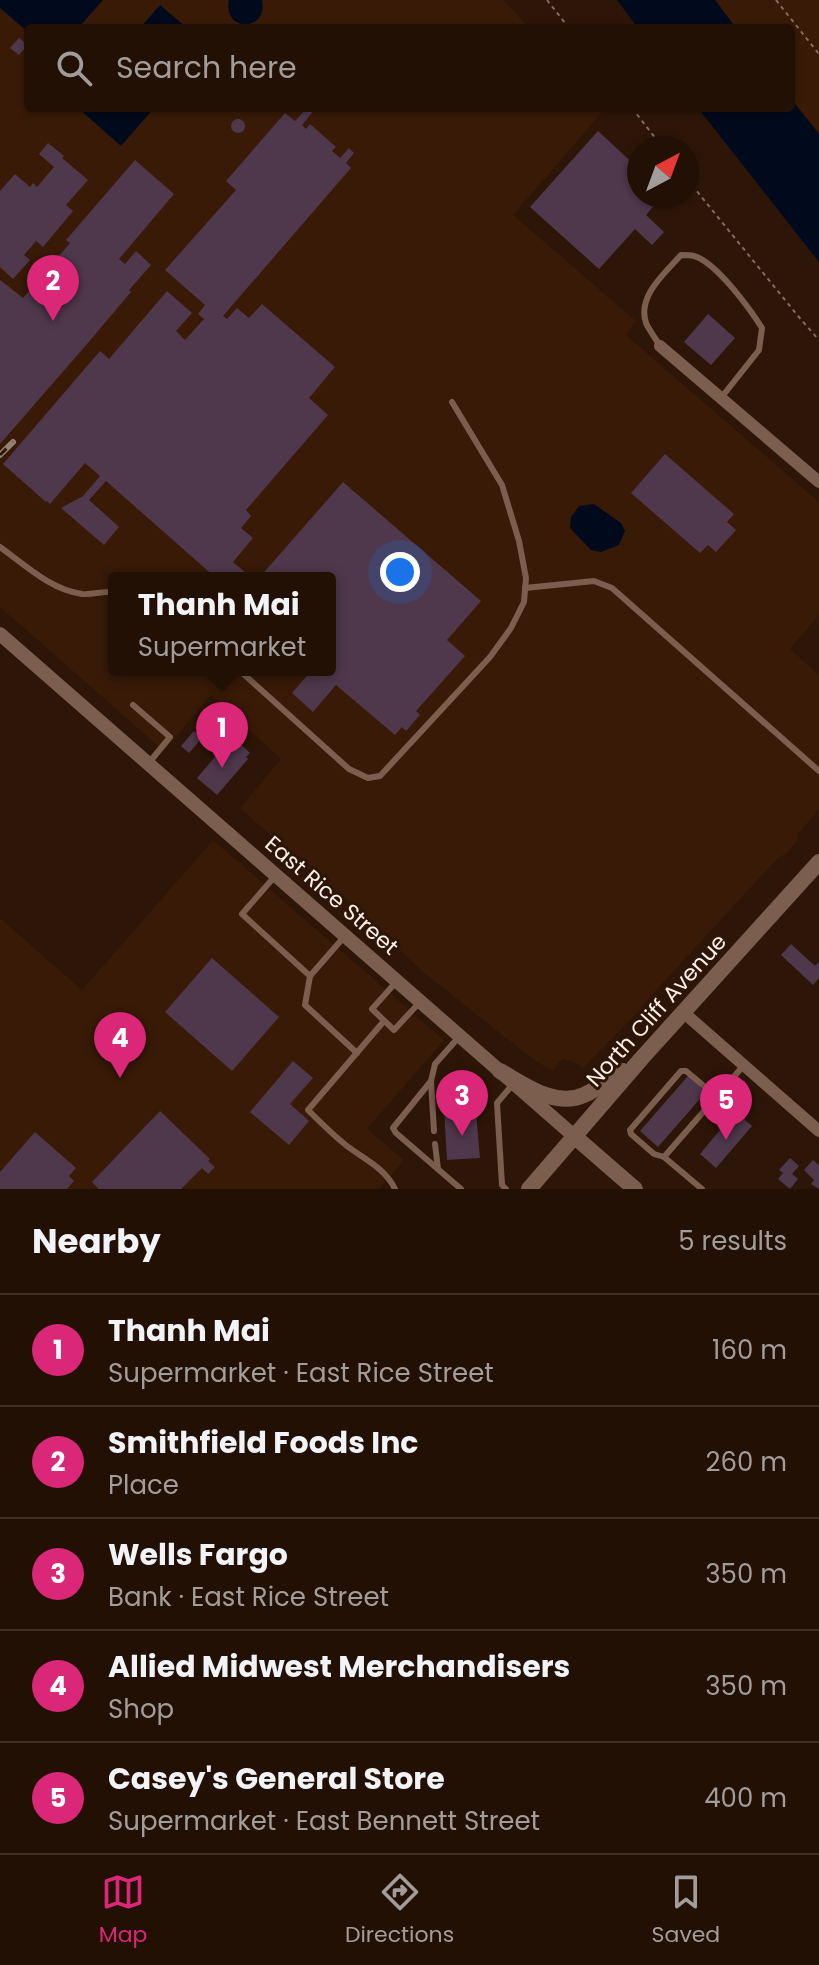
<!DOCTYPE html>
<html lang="en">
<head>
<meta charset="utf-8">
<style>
	body { margin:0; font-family:Poppins,sans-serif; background:#2a190f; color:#f1f3f6 }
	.compass { position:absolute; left:627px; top:136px; width:72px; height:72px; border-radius:50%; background:#221005; box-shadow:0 2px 6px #0004; rotate:41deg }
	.you { position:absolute; left:400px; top:572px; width:28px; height:28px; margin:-20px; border:6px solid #fff; border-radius:50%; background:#1a73e8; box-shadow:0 0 0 12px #1a73e833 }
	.badge { display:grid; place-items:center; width:52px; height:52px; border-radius:50%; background:#db2777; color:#fff; font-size:26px; font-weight:700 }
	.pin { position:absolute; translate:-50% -66px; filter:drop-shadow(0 2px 4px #0008) }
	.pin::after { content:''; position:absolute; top:42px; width:28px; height:24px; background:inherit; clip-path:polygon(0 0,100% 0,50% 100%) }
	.popup { position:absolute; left:108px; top:572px; width:228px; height:104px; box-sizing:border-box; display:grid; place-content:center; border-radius:8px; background:#221005; filter:drop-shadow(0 2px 6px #0005); font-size:26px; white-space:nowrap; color:#a29d9a }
	.popup b { font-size:30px; color:#f1f3f6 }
	.popup::after { content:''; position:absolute; left:50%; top:100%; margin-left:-16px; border:16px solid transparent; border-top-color:#221005 }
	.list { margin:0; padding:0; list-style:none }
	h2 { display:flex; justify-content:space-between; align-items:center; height:104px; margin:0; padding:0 32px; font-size:34px }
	h2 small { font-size:26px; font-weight:400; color:#a29d9a }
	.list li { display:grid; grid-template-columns:52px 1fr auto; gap:24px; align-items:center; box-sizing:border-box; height:112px; padding:0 32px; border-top:2px solid #3f3027 }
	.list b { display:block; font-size:30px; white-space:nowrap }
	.list p { margin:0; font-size:26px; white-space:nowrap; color:#a29d9a }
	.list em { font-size:26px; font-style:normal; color:#a29d9a }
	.icon { flex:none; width:44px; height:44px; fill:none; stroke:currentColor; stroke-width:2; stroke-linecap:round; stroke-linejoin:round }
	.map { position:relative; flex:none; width:819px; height:1189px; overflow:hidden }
	.search { position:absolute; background:#221005; box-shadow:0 2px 6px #0004; left:24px; right:24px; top:24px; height:88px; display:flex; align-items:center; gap:20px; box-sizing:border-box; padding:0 28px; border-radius:8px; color:#a29d9a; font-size:30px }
	.sheet { height:664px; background:#221005 }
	nav { display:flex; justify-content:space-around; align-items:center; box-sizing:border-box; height:112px; border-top:2px solid #3f3027; background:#221005; font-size:22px; color:#a29d9a }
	nav a { display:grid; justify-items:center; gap:4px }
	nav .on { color:#db2777 }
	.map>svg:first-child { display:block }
	.built { fill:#381a07; fill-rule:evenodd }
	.water { fill:#000a1c }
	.building { fill:#4f384c }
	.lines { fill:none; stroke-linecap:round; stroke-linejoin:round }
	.path { stroke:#816d61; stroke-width:2; stroke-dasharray:4 4; stroke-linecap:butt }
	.service { stroke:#7b5e4e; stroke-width:6 }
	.minor { stroke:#7b5e4e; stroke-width:12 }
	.tertiary { stroke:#7b5e4e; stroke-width:14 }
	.secondary { stroke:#7b5e4e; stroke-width:16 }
	.rail-casing { stroke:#958277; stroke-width:6 }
	.rail { stroke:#2d1607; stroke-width:3; stroke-dasharray:9; stroke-linecap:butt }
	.labels { text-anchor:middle; stroke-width:6; stroke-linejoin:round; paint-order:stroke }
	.street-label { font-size:22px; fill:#fef0e9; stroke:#2d1607 }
</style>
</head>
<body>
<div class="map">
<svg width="819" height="1189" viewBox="0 0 819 1189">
	<rect width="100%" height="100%" fill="#2d1607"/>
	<g class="built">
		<path d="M0,0H504L529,28H28V108H601L603,111L513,215L636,321L626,335L819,502V615L790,649L819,675V809L797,835L798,840L788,852L777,859L648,999L642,1008L583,1068L576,1063L564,1059L559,1062L553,1072L529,1056L427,975L352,907L347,900L324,883L240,808L281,759L211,695L164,751L0,607ZM114,578H330V670H114Z"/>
		<polygon points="715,0 819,0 819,134 791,99 791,28 736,28"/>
		<polygon points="213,840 444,1040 367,1129 404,1160 379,1189 0,1189 0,918 82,990"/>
	</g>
	<g class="water">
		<polygon points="0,0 103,0 78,28 28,28 28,32 0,8"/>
		<path d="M229,0H262C268,33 222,32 229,0Z"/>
		<polygon points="617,0 715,0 736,28 638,28"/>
		<polygon points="160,5 187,28 140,28"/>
		<polygon points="791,99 819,134 819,262 698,108 791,108"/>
		<polygon points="78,108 154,108 121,146"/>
		<polygon points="594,504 621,523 625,531 619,545 601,552 591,550 570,528 571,517 579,506"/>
	</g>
	<g class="building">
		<polygon points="19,38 28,45 19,55 10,48"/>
		<polygon points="307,108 316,108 302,125 306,129 310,124 336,147 332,151 340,158 349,148 354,153 346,163 351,168 223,316 227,319 237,308 249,318 262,304 335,367 309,398 328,415 246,510 251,516 241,528 253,538 233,562 252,578 216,578 106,481 89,500 119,527 104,545 61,508 83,496 100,476 85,463 50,504 47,501 46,502 3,464 100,351 109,359 167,291 192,313 176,331 185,340 204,319 198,314 205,305 165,270 236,190 226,181 285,113 295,121"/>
		<circle cx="238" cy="126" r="7"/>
		<polygon points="598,131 639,169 639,196 663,196 646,215 664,232 652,245 635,229 599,269 530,207"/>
		<polygon points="48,143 64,156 62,158 88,180 66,205 73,211 43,247 36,241 24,255 30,260 13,279 0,267 0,191 15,174 30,187 33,183 37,187 54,167 39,154"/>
		<polygon points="135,160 174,194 119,259 125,264 136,251 151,265 129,290 131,292 87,344 0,444 0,280 23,298 70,243 66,240"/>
		<polygon points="708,314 735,338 711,365 684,342"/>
		<polygon points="665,454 734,514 727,522 736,530 716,552 708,545 700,553 631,493"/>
		<polygon points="343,482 481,601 447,640 465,656 416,711 420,715 418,717 406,731 402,727 395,735 336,685 313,712 292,693 312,670 330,670 330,578 259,578"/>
		<polygon points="194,731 202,738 189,753 181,746"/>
		<polygon points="235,739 250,753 246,757 248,759 217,795 197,778 228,742 230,744"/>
		<polygon points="791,944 815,966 819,962 819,978 813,985 781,955"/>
		<polygon points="212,958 279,1017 232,1071 165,1012"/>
		<polygon points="293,1061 313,1078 290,1104 309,1121 289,1145 250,1112"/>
		<polygon points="688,1076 706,1092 658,1147 640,1131"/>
		<polygon points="471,1107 471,1113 476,1113 480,1158 447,1160 444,1109"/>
		<polygon points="160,1111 210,1159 208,1161 215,1167 208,1174 202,1168 181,1189 99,1189 92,1182"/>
		<polygon points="735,1112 752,1126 716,1168 700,1154"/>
		<polygon points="35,1132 76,1168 69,1176 74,1181 67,1189 0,1189 0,1172"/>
		<polygon points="790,1158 799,1166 792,1174 798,1179 790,1189 778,1179 783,1173 779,1170"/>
		<polygon points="813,1160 819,1165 819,1189 811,1184 814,1180 804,1170"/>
	</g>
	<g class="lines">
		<g class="path">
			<polyline points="547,0 569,28"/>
			<polyline points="776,0 819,54"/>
			<polyline points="632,108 663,148"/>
			<polyline points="687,179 798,316 819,340"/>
		</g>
		<g class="service">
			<path d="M660,346C656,339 649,330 646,323C637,296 665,273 681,255C686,255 690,255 694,256C716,262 750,309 762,328L759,350L721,398"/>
			<path d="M0,547C25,565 51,590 82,594C92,595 103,591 114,592"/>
			<polyline points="525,588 594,581 612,588 819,771"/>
			<polyline points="239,670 349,769 368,778 380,776 490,657 511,628 524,602 526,578 519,541 502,485 452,402"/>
			<polyline points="133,705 170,737 148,764"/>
			<polyline points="276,875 242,914 310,976 344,937"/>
			<polyline points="310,976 305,1005 357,1053"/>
			<polyline points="397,981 372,1009 394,1030 419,1003"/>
			<path d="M384,1021L308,1110C320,1122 333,1135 347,1146C364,1159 385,1168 395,1189"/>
			<polyline points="458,1038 435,1064 431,1081 393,1128 396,1133 461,1189"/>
			<polyline points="431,1081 434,1131"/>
			<polyline points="435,1144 438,1169"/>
			<polyline points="664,1157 654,1154 631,1134 630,1130 681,1071 686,1071 717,1097"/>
			<polyline points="506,1189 502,1185 497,1103 514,1083"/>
			<polyline points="702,1189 664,1157 744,1065"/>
		</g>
		<g class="minor">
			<polyline points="660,346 819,482"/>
			<polyline points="683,1012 819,1131"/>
		</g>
		<polyline class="tertiary" points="0,634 574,1136"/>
		<g class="secondary">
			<path d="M500,1071C525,1085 555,1108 584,1095C598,1089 610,1079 623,1071"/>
			<polyline points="574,1136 635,1189"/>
			<polyline points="529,1189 641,1059 819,862"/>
		</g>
		<defs>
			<polyline id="rail" points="0,455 13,442"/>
		</defs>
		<use href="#rail" class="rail-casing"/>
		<use href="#rail" class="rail"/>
	</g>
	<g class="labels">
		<g class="street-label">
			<text transform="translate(332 895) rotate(41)" y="8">East Rice Street</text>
			<text transform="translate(656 1010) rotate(-48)" y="8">North Cliff Avenue</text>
		</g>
	</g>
</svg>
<svg class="compass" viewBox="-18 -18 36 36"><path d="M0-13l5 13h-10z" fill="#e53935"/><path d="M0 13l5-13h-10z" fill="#a29d9a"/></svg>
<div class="you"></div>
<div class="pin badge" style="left:222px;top:768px">1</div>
<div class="popup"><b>Thanh Mai</b>Supermarket</div>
<div class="pin badge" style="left:53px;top:321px">2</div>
<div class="pin badge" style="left:462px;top:1136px">3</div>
<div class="pin badge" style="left:120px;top:1078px">4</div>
<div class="pin badge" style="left:726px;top:1140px">5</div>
<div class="search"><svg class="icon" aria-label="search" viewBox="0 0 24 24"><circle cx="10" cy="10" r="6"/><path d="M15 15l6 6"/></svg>Search here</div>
</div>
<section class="sheet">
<h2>Nearby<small>5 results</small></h2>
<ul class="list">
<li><span class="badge">1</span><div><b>Thanh Mai</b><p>Supermarket · East Rice Street</p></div><em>160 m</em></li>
<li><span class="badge">2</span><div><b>Smithfield Foods Inc</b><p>Place</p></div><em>260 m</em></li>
<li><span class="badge">3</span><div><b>Wells Fargo</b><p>Bank · East Rice Street</p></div><em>350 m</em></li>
<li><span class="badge">4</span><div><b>Allied Midwest Merchandisers</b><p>Shop</p></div><em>350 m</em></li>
<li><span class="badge">5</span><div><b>Casey's General Store</b><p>Supermarket · East Bennett Street</p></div><em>400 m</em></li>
</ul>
</section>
<nav>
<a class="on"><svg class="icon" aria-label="map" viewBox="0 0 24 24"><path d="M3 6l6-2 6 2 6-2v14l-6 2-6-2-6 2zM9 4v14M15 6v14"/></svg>Map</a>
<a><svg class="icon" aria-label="directions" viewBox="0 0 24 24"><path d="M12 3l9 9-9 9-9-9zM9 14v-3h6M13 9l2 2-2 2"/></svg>Directions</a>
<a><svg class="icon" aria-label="saved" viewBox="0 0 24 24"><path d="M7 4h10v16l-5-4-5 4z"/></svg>Saved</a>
</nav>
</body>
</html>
